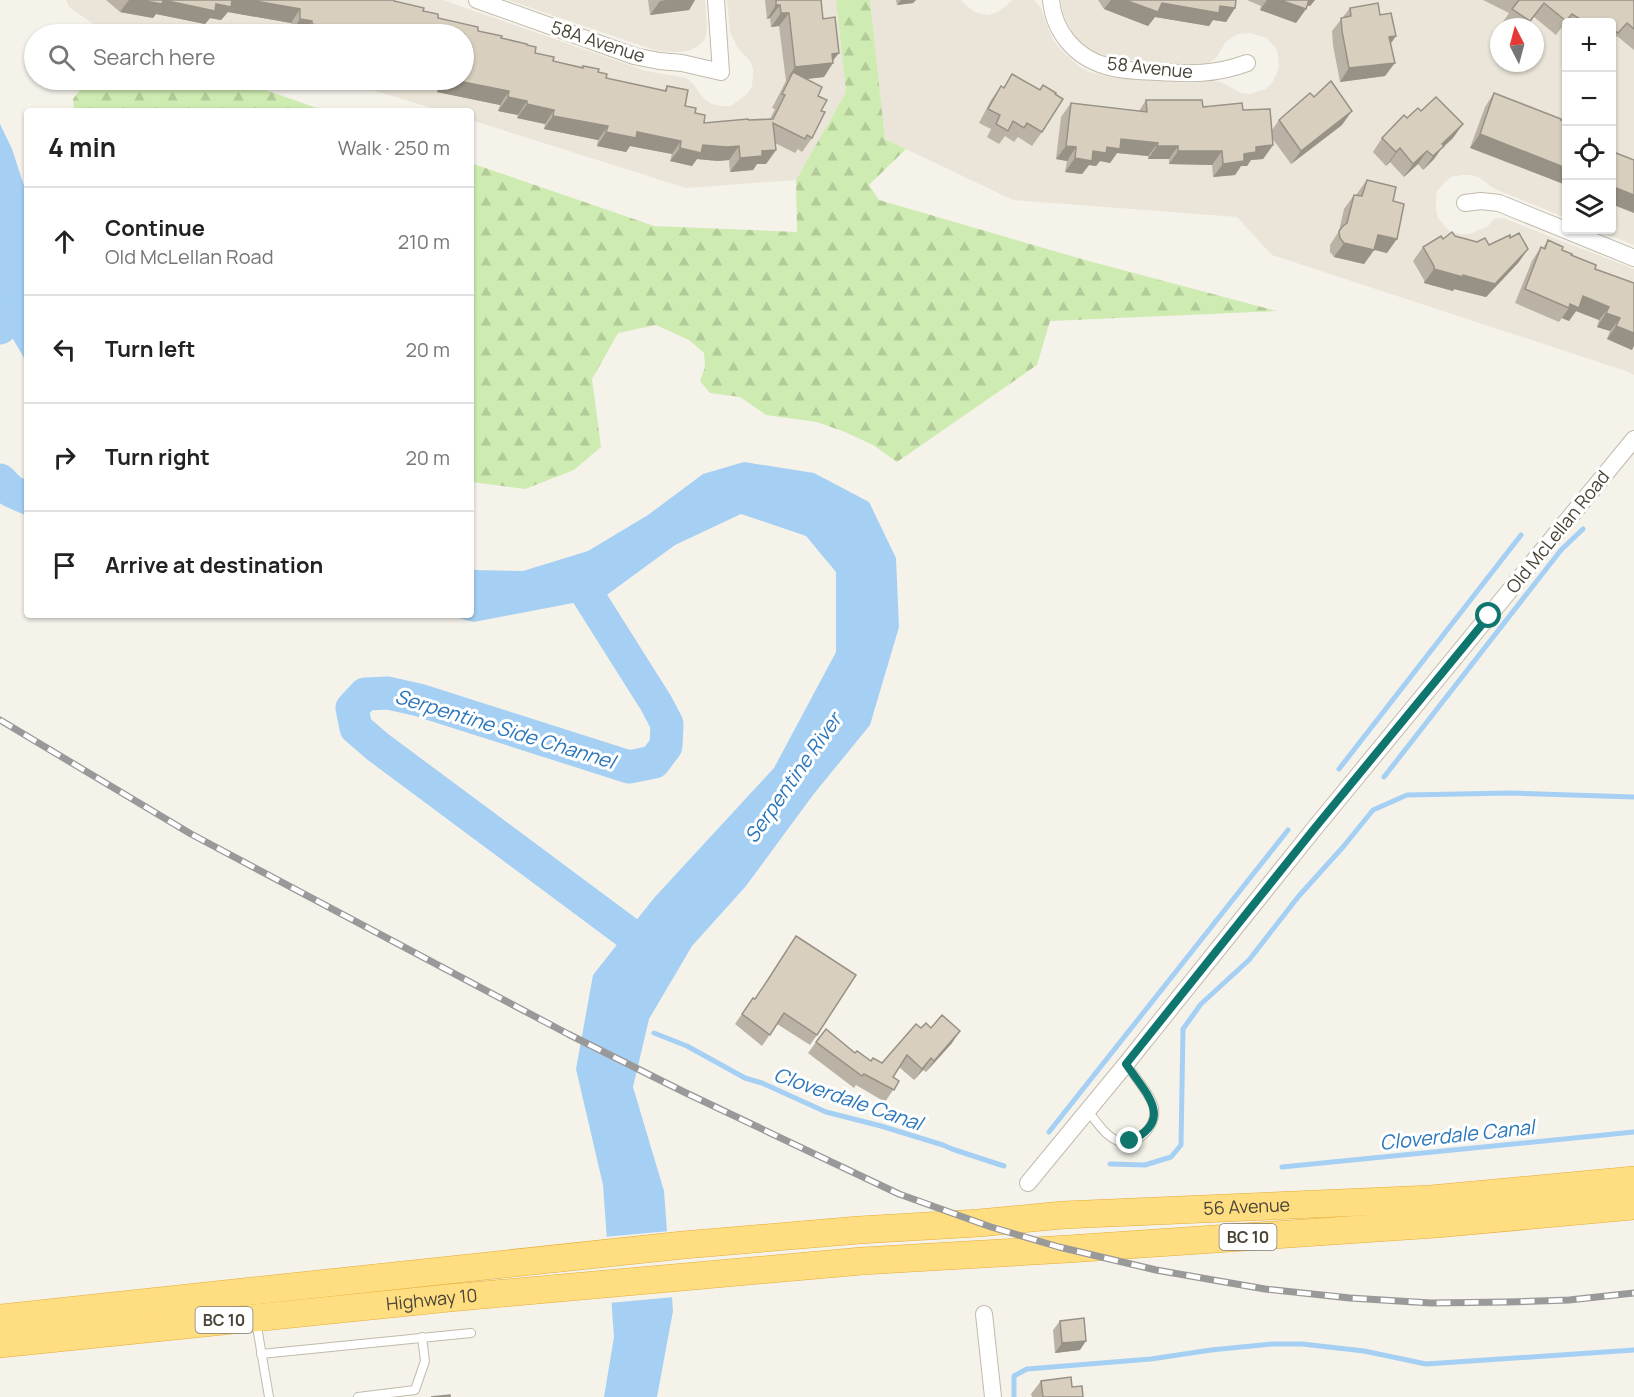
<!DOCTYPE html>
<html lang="en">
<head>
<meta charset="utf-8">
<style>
	body { margin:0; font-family:Manrope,sans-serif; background:#f2f2f2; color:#222 }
	.controls { position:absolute; right:18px; top:18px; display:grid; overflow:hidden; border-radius:6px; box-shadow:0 2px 4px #0004 }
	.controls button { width:54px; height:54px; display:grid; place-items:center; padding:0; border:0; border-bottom:2px solid #e0e0e0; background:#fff; color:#222; font:30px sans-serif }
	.compass { position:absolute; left:1490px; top:18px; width:54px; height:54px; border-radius:50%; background:#fff; box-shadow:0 2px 4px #0004; rotate:354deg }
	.stop { position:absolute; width:18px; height:18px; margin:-14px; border:4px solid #0f766e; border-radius:50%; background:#fff }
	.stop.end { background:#0f766e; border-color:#fff; box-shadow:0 2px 6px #0008 }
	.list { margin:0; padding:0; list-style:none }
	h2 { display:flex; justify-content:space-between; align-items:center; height:78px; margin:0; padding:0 24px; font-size:26px }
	h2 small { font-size:20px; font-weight:400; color:#767676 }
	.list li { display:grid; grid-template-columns:39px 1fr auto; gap:18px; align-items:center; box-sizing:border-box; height:108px; padding:0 24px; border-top:2px solid #e0e0e0 }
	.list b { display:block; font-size:22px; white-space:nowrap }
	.list p { margin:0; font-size:20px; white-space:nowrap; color:#767676 }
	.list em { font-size:20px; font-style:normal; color:#767676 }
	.icon { flex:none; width:33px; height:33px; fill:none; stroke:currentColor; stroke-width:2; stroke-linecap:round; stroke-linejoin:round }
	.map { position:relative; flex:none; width:1634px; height:1397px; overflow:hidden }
	.search { position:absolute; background:#fff; box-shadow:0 2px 4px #0004; left:24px; top:24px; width:450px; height:66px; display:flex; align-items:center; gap:15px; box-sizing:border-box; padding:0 21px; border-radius:33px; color:#767676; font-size:22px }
	.panel { position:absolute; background:#fff; box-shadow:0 2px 4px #0004; left:24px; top:108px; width:450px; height:510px; border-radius:6px }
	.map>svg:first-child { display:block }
	.residential { fill:#eae5d8; fill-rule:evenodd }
	.forest { fill:url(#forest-firs) }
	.water { fill:#a5d0f4 }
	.pier { fill:#f5f2ea }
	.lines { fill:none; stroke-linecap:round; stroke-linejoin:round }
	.stream { stroke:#a5d0f4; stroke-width:5 }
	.river { stroke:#a5d0f4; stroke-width:33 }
	.service-casing { stroke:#c2bbac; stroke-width:10 }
	.minor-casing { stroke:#c2bbac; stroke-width:18 }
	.trunk-casing { stroke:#e4ac35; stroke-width:28 }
	.service { stroke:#fff; stroke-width:8 }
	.minor { stroke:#fff; stroke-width:16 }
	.trunk { stroke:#ffde82; stroke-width:27 }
	.rail-casing { stroke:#999; stroke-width:7 }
	.rail { stroke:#fff; stroke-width:4.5; stroke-dasharray:14; stroke-linecap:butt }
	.wall { fill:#bab2a4 }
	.shaded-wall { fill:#979186 }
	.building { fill:#d8cfbf; stroke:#979186; stroke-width:1.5 }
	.route { stroke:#0f766e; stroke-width:8 }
	.labels { text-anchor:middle; stroke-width:6; stroke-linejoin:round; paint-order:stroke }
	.shield { fill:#fff; stroke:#807c73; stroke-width:1.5 }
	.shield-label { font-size:16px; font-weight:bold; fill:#4a4437 }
	.street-label { font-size:18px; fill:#4a4437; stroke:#fff }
	.water-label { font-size:20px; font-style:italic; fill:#2b77bb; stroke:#fff }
</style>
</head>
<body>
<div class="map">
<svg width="1634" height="1397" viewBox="0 0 1634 1397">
	<defs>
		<pattern id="forest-firs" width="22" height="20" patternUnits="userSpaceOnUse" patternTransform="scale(1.5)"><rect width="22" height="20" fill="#ceebb1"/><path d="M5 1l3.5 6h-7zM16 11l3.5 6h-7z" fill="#b2cb99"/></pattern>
	</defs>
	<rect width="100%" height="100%" fill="#f5f2ea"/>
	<g class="residential">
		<polygon points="66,0 443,0 646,71 686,78 693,84 704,99 712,104 721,106 731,106 747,94 752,87 753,77 753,69 750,61 737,47 730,31 727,0 836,0 846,92 796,180 686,188 471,120 471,111 441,111 341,80 464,80 464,34 108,34 69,7"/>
		<polygon points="508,0 705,0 707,30 705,39 698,46 688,51 677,52 657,51"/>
		<path d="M870,0H961L969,8L977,13L988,15L998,12L1013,0H1034L1041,8L1049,31L1054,41L1062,51L1080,67L1090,72L1111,77L1159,81L1188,83L1216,81L1223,83L1241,93L1249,94L1266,89L1272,83L1276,75L1279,67L1277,50L1267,38L1250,33L1239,34L1231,38L1225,43L1216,58L1209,63L1199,65L1171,64L1113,58L1096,53L1087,48L1074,36L1063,14L1061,0H1634V245L1596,230H1612V22H1566V218L1493,188L1480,178L1472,175H1462L1451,177L1443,184L1437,191L1436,201V210L1438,218L1449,231L1460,234H1470L1488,226L1494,219L1503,218L1634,269V375L1626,371L1272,255L1237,217L1013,200L885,139ZM1499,27H1535V63H1499Z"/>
	</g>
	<g class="forest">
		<polygon points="836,0 870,0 885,139 906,149 869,185 879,200 1085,260 1277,311 1050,321 1037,365 897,462 873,445 845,432 817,422 766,415 740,397 710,393 700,381 705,367 704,353 689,340 656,325 618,333 592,379 601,447 574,470 525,489 471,482 471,163 654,226 797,232 796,180 846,92"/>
		<polygon points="88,80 237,80 325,111 74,111 73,99"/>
	</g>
	<g class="water">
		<polygon points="0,124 12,149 27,195 27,363 6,327 0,311"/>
		<polygon points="744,462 814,473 869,502 896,558 899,627 870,725 813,795 746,886 692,946 649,1019 633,1087 664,1191 673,1311 657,1397 604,1397 614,1337 603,1185 576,1069 593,975 654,898 774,768 836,652 836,572 806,536 741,514 675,545 604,597 474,622 447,615 471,615 471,570 523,571 588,551 648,515 703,474"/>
	</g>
	<polygon class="pier" points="670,1231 675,1297 609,1303 604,1237"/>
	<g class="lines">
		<g class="stream">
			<polyline points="1339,769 1521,535"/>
			<polyline points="1384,777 1561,550 1583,529"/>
			<polyline points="654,1033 687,1046 745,1078 762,1083 826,1112 881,1126 943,1145 952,1149 1004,1166"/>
			<polyline points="1049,1132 1288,830"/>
			<polyline points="1110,1164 1145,1165 1171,1157 1181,1145 1183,1029 1201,1004 1249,960 1298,897 1343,847 1373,810 1407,795 1510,793 1634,797"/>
			<polyline points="1282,1167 1634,1132"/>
			<polyline points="1014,1397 1014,1376 1027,1369 1151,1359 1211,1350 1272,1344 1302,1344 1364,1351 1426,1364 1634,1350"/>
		</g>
		<g class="river">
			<polyline points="0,328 27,299"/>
			<polyline points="0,480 11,491 27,498"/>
			<polyline points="574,573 656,703 667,724 666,746 654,762 629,767 419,700 388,693 365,694 352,708 356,728 378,747 651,950"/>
		</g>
		<defs>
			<g id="service">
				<path d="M1088,1111C1096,1121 1105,1136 1118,1141C1137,1147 1157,1127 1154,1108C1151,1095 1134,1076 1126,1064"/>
				<polyline points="256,1321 269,1397"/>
				<polyline points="261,1354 471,1333"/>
				<polyline points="358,1397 415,1390 425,1361 422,1337"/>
			</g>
			<g id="minor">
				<polyline points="477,0 634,56 659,61 682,63 721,72 716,0"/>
				<path d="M1051,0C1054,32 1075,57 1106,66C1122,71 1140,71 1157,72C1190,74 1215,75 1247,63"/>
				<polyline points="1465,203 1481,201 1499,203 1634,258"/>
				<polyline points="1028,1183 1126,1064 1314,829 1634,439"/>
				<polyline points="984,1314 993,1397"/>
			</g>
			<g id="trunk">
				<path id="s1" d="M0,1318L683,1245L859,1230L979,1223L1063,1215L1431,1199L1634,1180"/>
				<path id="s2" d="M0,1344L449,1298L862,1261L1068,1249L1436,1224L1634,1206"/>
			</g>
		</defs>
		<use href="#service" class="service-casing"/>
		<use href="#minor" class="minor-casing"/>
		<use href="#trunk" class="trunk-casing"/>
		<use href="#service" class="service"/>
		<use href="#minor" class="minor"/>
		<use href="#trunk" class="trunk"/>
		<defs>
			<polyline id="rail" points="0,720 191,834 568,1034 684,1092 899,1194 991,1227 1059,1247 1156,1270 1265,1289 1350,1298 1431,1303 1507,1302 1569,1300 1634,1293"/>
		</defs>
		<use href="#rail" class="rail-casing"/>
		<use href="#rail" class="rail"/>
	</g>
	<g class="wall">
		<polygon points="106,0 394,0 394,1 423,11 438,18 501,38 527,45 535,53 553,61 582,67 583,66 598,72 606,78 664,91 667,86 685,106 695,113 704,123 770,119 775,109 772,108 786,81 779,26 771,27 770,18 767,19 765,0 821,0 823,19 833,61 824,77 806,79 818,96 821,111 812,138 802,152 798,149 795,153 775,143 776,150 766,164 757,164 753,170 730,172 729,160 718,161 697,159 692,166 670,161 672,154 630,146 626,152 597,146 598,140 544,129 545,124 517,118 518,115 498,111 500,105 437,92 440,80 464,80 464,34 300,34 291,33 291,23 228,12 221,20 210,18 205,24 156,14 153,18 120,12"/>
		<polygon points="648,0 695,0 689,10 650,15"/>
		<polygon points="896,0 916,0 913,3 897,5"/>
		<polygon points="1098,0 1236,0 1235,8 1226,22 1213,20 1209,26 1155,17 1148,26 1104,9"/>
		<polygon points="1247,0 1315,0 1310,6 1307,5 1306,9 1296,23 1260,10 1261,6"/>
		<polygon points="1483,0 1634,0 1634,50 1617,36 1611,44 1611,22 1566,22 1566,30 1562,27 1556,35 1534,17 1527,27 1509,27 1503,22 1509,13"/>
		<polygon points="1350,8 1380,15 1390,44 1385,76 1340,82 1333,45 1332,31"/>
		<polygon points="1012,74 1042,132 1032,146 1018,137 1014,142 1005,136 999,144 987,137 991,129 979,123 991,100 1001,86 1003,88"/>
		<polygon points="1494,93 1561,120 1470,148 1485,107"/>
		<polygon points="1314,97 1342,125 1291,164 1272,138 1273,145 1263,159 1251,160 1247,166 1241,166 1235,175 1213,177 1212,165 1169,164 1169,159 1148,159 1148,156 1117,153 1110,163 1100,161 1096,166 1089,165 1082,174 1065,172 1067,161 1056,159 1061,117 1071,103 1139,111 1146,100 1243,110 1272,130 1279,120"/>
		<polygon points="1407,118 1453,138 1441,149 1434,159 1423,170 1418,164 1404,177 1390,162 1386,166 1373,152 1382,138"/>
		<polygon points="1367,180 1393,201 1387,253 1374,250 1364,264 1334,257 1330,252 1330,245 1339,231 1344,209 1354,195 1356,195"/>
		<polygon points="1455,236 1489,245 1510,238 1528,249 1518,263 1486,297 1454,289 1453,291 1424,283 1424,280 1413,261 1423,247 1443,239"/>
		<polygon points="1548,240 1562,250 1595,269 1632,350 1607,339 1610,331 1597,327 1599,320 1576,311 1569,321 1562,318 1559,322 1515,303 1532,261 1541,247 1543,248"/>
		<polygon points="796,936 817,1035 810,1045 777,1024 762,1046 735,1024 753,998 755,999 762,989"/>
		<polygon points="921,1028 931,1028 952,1043 926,1072 923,1070 914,1080 899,1067 893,1077 899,1081 885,1102 856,1085 854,1088 808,1053 816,1042 855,1053 871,1061 882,1063"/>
		<polygon points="1060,1321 1080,1350 1055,1353 1053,1330"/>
		<polygon points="1041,1381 1072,1387 1083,1397 1032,1397 1031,1394"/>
	</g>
	<g class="shaded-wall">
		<polygon points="129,0 163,0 216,4 231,0 249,0 300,9 291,23 228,12 221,20 210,18 205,24 156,14 153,18 120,12"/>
		<polygon points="666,0 695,0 689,10 650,15 660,1"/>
		<polygon points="901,0 916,0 913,3 897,5"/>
		<polygon points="1111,0 1125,0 1220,6 1235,8 1226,22 1213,20 1209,26 1155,17 1148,26 1104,9"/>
		<polygon points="1267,0 1280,0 1306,9 1296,23 1260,10"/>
		<polygon points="1306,0 1315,0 1310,6 1304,4"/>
		<polygon points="776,5 780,5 770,18 767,19"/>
		<polygon points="781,13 789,13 779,26 771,27"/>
		<polygon points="300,19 312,21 303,34 291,33"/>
		<polygon points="312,24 348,32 346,34 305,34"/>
		<polygon points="1396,36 1387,49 1389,37"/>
		<polygon points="839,53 831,63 833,63 824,77 788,81 793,72 786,81 795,67 832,54"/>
		<polygon points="1395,63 1385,76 1340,82 1349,68"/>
		<polygon points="445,80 453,80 509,91 500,105 437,92"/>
		<polygon points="508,97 527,101 518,115 498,111"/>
		<polygon points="527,104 554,110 545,124 517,118"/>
		<polygon points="1352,111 1342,125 1291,164 1301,151"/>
		<polygon points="553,116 608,126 598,140 544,129"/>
		<polygon points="1463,124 1453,138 1441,149 1434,159 1423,170 1442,144"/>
		<polygon points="606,132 637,132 681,141 672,154 630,146 626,152 597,146"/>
		<polygon points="1480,134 1566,168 1566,185 1470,148"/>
		<polygon points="1121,139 1158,143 1148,156 1117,153 1110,163 1100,161 1096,166 1089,165 1082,174 1065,172 1075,158"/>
		<polygon points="703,145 739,146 729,160 718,161 697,159 692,166 670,161 680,148"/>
		<polygon points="1273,145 1263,159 1251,160 1247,166 1241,166 1235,175 1213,177 1223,164 1256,147"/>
		<polygon points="1066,146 1076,147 1067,161 1056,159"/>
		<polygon points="1157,146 1178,146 1169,159 1148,159"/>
		<polygon points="1400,148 1390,162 1386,166 1396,152"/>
		<polygon points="776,150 766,164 757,164 753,170 730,172 740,158 762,151"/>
		<polygon points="1178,151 1222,151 1212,165 1169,164"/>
		<polygon points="1427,151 1418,164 1404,177 1413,164"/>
		<polygon points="1611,186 1634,195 1634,213 1611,204"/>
		<polygon points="1378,235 1397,239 1387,253 1368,248"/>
		<polygon points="1344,243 1374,250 1364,264 1334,257"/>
		<polygon points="1528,249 1518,263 1486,297 1454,289 1453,291 1424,283 1434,269 1463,275"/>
		<polygon points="1583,296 1609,307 1599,320 1576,311 1569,321 1562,318 1569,308 1570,304"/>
		<polygon points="1606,313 1620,318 1610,331 1597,327"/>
		<polygon points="1616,326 1634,333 1634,346 1632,350 1607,339"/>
		<polygon points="960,1031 952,1043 926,1072 934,1061"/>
		<polygon points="931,1058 923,1070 914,1080 922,1069"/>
		<polygon points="1086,1341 1080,1350 1055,1353 1062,1343"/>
	</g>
	<g class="building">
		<polygon points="139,0 232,0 231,7 216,4 215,11 163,0 162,4"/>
		<polygon points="249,0 394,0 394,1 424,8 423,11 438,14 438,18 478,27 478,31 502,36 501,38 527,44 527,45 536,47 535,53 554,57 553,61 583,68 583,66 599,69 598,72 607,74 606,78 666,91 667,86 688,90 685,106 696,108 695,113 705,115 704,123 748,119 749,120 773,119 785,95 782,94 793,72 822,87 818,96 827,100 821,111 825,112 812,138 807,135 805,139 773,123 776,150 762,151 762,156 740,158 739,146 727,147 703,145 701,153 680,148 681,141 637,132 636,138 606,132 608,126 553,116 554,110 527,104 527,101 508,97 509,91 453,80 464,80 464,34 358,34 348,33 348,32 312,24 312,21 300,19 300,9"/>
		<polygon points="776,0 821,0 823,19 835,17 839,53 832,54 833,63 795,67 789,13 781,13 780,5 776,5"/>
		<polygon points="1125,0 1236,0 1235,8 1220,6 1219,13 1162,3 1158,12"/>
		<polygon points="1280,0 1309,0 1306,9"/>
		<polygon points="1519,0 1634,0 1634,29 1627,23 1618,33 1611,29 1611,22 1585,22 1572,14 1566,21 1544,3 1530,21 1512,9"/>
		<polygon points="1378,3 1380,15 1391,13 1396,36 1389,37 1395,63 1349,68 1342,31 1341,18 1351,16 1350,8"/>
		<polygon points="1012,74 1040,90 1043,85 1056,93 1055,94 1063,99 1042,132 1027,123 1024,128 1013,121 1008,131 996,124 1000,115 988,109 1001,86 1004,88"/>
		<polygon points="1331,81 1352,111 1301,151 1279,120 1310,93 1314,97"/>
		<polygon points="1494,93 1561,119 1561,120 1566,123 1566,168 1480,134"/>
		<polygon points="1436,97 1463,124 1442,144 1444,146 1433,156 1427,151 1413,164 1400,148 1396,152 1382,138 1404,115 1407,118 1418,108 1421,111"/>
		<polygon points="1146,100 1202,100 1203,107 1242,103 1243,110 1270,109 1273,145 1256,147 1256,152 1244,154 1244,161 1223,164 1222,151 1178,151 1178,146 1157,146 1158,143 1121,139 1120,149 1107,147 1106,153 1093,151 1092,161 1075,158 1076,147 1066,146 1071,103 1147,112"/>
		<polygon points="1611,151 1634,160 1634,195 1611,186"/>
		<polygon points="1367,180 1396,187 1393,201 1404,204 1397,239 1378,235 1374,250 1344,243 1340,238 1339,231 1343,226 1347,223 1354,195 1362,196"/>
		<polygon points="1452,232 1455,236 1477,242 1485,238 1489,245 1510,235 1510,238 1519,233 1528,249 1495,284 1463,275 1463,277 1434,269 1434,266 1423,247 1441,236 1443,239"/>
		<polygon points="1548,240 1563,247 1562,250 1572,254 1571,255 1596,265 1595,269 1634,283 1634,333 1616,326 1620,318 1606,313 1609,307 1583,296 1579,308 1570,304 1569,308 1525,289 1541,247 1545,249"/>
		<polygon points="796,936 856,975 817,1035 784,1013 770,1035 742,1014 753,998 755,999 769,978"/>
		<polygon points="942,1015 960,1031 934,1061 931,1058 922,1069 907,1055 893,1077 899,1081 894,1090 864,1074 862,1076 816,1042 826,1029 855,1053 857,1051 871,1061 873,1058 882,1063 916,1024 921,1028 926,1023 931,1028"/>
		<polygon points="1084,1318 1086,1341 1062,1343 1060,1321"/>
		<polygon points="1071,1377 1072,1387 1082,1386 1083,1397 1043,1397 1041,1381"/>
		<polygon points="450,1395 450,1397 431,1397"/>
	</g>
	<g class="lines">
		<path class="route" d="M1130,1141C1176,1120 1145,1092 1126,1064L1314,829L1489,616"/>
	</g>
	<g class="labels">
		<g class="shield">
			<rect x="1219.5" y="1224" width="57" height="26" rx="4.5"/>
			<rect x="195.5" y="1307" width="57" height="26" rx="4.5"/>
		</g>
		<g class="shield-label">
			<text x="1248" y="1243">BC 10</text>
			<text x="224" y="1326">BC 10</text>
		</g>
		<g class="street-label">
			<text transform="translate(598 42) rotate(18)" y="6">58A Avenue</text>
			<text transform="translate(1150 68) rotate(6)" y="6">58 Avenue</text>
			<text transform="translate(1558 532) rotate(-51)" y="6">Old McLellan Road</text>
			<text dy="6" stroke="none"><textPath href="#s1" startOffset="1252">56 Avenue</textPath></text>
			<text dy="6" stroke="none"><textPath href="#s2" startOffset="434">Highway 10</textPath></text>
		</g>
		<g class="water-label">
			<text transform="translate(505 729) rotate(17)" y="7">Serpentine Side Channel</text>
			<text transform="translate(793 778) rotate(-55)" y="7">Serpentine River</text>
			<text transform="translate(848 1099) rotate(19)" y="7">Cloverdale Canal</text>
			<text transform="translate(1457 1135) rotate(-6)" y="7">Cloverdale Canal</text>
		</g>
	</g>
</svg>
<div class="controls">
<button>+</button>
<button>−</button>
<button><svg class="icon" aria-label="locate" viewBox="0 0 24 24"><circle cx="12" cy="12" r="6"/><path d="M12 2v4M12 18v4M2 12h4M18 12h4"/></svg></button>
<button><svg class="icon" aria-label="layers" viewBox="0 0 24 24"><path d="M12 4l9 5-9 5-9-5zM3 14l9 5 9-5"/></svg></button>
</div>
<svg class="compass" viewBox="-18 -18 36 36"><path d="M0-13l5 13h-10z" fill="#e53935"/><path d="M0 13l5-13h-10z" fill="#767676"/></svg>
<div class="stop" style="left:1489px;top:616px"></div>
<div class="stop end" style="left:1130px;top:1141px"></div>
<div class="search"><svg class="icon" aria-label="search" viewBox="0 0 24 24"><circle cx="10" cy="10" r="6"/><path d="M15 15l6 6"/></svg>Search here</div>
<section class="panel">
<h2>4 min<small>Walk · 250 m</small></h2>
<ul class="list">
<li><svg class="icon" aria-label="ahead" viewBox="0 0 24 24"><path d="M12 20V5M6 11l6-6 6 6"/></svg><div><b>Continue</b><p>Old McLellan Road</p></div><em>210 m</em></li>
<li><svg class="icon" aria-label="left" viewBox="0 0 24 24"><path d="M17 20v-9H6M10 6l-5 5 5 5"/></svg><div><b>Turn left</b></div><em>20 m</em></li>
<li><svg class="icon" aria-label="right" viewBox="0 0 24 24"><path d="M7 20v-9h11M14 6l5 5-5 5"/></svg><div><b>Turn right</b></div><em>20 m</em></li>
<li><svg class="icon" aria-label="arrive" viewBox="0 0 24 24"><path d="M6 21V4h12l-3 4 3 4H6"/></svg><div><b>Arrive at destination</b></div></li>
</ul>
</section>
</div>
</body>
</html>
